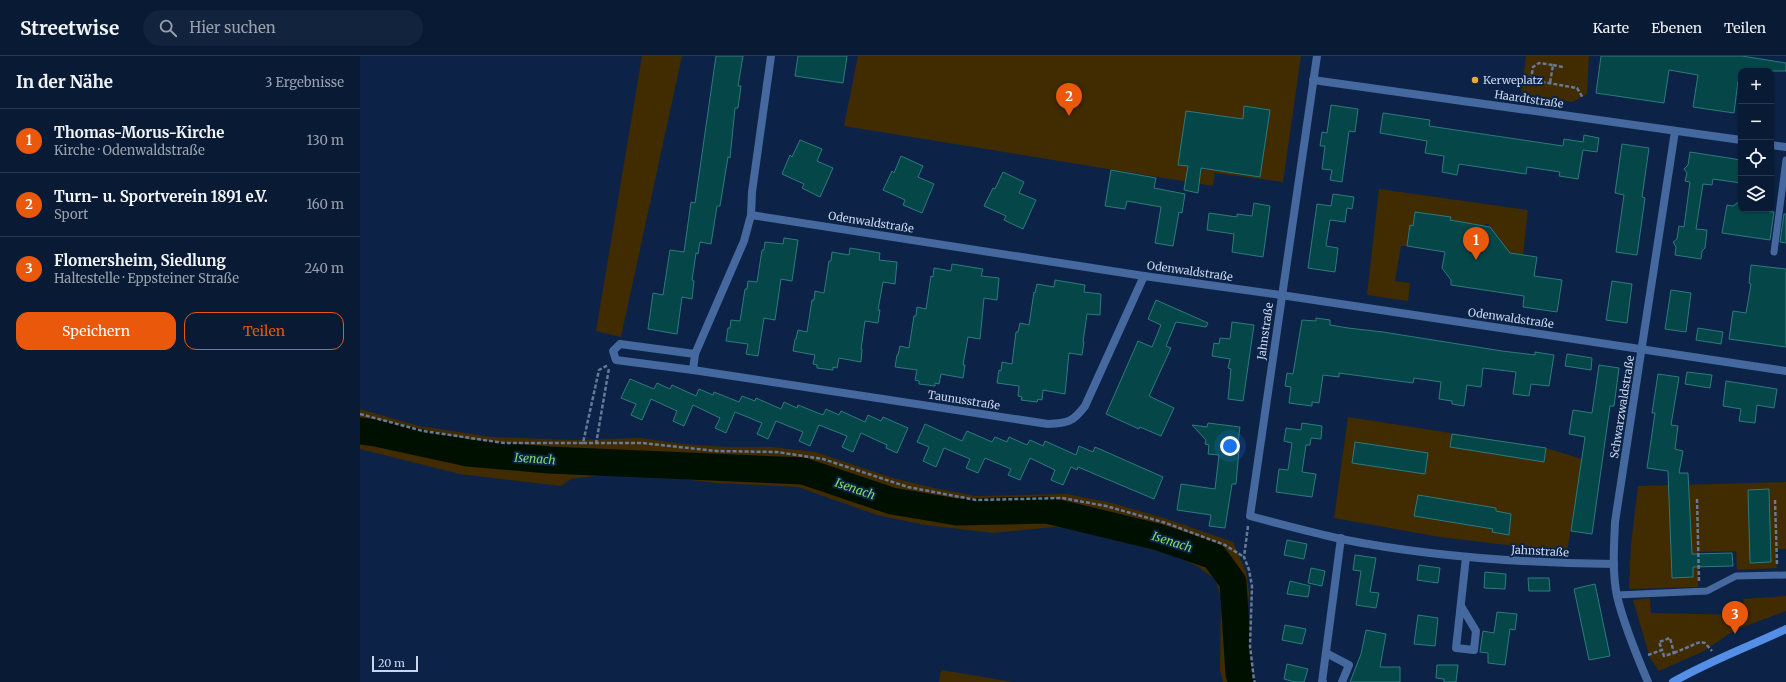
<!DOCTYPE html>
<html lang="de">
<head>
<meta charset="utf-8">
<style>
	body { margin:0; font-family:Merriweather,serif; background:#12233d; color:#f1f3f6 }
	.controls { position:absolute; right:12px; top:12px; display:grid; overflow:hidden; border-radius:8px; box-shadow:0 1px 3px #0004 }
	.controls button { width:36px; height:36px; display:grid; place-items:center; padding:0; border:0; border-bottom:1px solid #293850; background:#091a35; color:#f1f3f6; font:20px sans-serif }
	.scale { position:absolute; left:12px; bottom:10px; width:46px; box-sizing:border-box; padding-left:4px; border:2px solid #c8d7ef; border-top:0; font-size:11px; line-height:14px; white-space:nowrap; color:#c8d7ef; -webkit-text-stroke:3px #0c2347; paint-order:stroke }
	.you { position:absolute; left:870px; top:390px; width:14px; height:14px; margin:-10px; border:3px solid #fff; border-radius:50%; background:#1a73e8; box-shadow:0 0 0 6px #1a73e833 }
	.badge { display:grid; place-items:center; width:26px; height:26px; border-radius:50%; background:#ea580c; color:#fff; font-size:13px; font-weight:700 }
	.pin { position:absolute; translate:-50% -33px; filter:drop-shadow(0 1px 2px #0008) }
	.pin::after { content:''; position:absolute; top:21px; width:14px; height:12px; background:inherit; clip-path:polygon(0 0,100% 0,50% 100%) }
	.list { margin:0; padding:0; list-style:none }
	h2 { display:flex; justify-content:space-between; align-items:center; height:52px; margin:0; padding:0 16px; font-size:17px }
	h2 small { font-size:13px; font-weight:400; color:#99a1ad }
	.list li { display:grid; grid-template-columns:26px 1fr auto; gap:12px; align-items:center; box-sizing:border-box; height:64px; padding:0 16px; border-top:1px solid #293850 }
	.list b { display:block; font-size:15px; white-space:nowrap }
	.list p { margin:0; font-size:13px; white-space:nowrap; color:#99a1ad }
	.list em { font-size:13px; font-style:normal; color:#99a1ad }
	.actions { display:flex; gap:8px; padding:12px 16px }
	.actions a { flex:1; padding:9px 0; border:1px solid #ea580c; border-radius:12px; text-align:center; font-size:14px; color:#ea580c }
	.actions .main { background:#ea580c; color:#fff }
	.icon { flex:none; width:22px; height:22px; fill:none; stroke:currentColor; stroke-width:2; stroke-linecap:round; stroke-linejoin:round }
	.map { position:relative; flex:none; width:1426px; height:626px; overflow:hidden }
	header { display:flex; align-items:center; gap:24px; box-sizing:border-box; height:56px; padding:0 20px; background:#091a35; border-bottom:1px solid #293850 }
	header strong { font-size:19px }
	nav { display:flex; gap:22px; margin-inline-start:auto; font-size:14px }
	.search { width:280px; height:36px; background:#12233d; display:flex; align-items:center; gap:10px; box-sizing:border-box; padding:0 14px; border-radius:22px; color:#99a1ad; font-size:15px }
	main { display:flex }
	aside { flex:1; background:#091a35 }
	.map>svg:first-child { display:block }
	.green { fill:#412b00 }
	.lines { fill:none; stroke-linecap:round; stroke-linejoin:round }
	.river { stroke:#001000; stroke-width:27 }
	.building { fill:#054649; stroke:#2e7a7d }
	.path { stroke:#667997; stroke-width:2.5; stroke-dasharray:4 2; stroke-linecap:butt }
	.lane { stroke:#45689f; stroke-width:7 }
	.street { stroke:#45689f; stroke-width:8 }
	.secondary { stroke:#548ee6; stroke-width:8 }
	.poi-dot { fill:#e9ab38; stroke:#0c2347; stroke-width:1.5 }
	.labels { text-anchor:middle; stroke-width:4; stroke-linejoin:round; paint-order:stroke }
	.poi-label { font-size:11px; fill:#c8d7ef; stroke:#0c2347; text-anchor:start }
	.street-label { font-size:11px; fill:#c8d7ef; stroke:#0c2347 }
	.water-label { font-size:12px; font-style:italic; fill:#80de62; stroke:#0c2347 }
</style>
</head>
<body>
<header>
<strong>Streetwise</strong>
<div class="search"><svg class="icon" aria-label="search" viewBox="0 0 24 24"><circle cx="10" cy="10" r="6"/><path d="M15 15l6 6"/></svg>Hier suchen</div>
<nav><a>Karte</a><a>Ebenen</a><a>Teilen</a></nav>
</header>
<main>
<aside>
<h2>In der Nähe<small>3 Ergebnisse</small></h2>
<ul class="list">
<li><span class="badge">1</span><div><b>Thomas-Morus-Kirche</b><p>Kirche · Odenwaldstraße</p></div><em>130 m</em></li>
<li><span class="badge">2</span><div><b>Turn- u. Sportverein 1891 e.V.</b><p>Sport</p></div><em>160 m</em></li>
<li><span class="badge">3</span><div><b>Flomersheim, Siedlung</b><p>Haltestelle · Eppsteiner Straße</p></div><em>240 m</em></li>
</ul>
<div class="actions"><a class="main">Speichern</a><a>Teilen</a></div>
</aside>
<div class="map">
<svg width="1426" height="626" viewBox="0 0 1426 626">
	<rect width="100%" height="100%" fill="#0c2347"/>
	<g class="green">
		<polygon points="282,0 322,0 261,281 236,275"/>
		<polygon points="498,0 941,0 923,126 855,117 853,130 484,70"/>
		<polygon points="1166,0 1229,0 1227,38 1213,46 1161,38"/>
		<polygon points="1019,133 1168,154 1163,199 1149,196 1128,168 1125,168 1125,170 1090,164 1090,161 1055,156 1053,170 1050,169 1047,190 1041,190 1035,225 1050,227 1048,245 1007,239"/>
		<polygon points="0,353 59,370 132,381 211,384 281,382 323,388 367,391 412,391 455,396 533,422 574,432 616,440 707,438 752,447 807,463 873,486 886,516 889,537 886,569 886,621 889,626 863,626 860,614 861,541 855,523 837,510 817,501 723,473 694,471 633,477 565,469 517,459 438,431 355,427 267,416 211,423 201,430 100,418 0,393"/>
		<polygon points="988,361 1186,392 1222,403 1207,496 1080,481 974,462"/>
		<polygon points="1426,426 1426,493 1416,493 1417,512 1377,514 1376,495 1339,496 1338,531 1269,533 1271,488 1278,430"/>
		<polygon points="1426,540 1426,555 1375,574 1344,595 1299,615 1290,602 1273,544 1290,542 1291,557 1386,559 1383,543"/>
		<polygon points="581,614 653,626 579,626"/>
	</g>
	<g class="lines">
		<polyline class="river" points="0,375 16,377 108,397 189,404 443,415 532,445 597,456 686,454 798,481 854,500 873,526 879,618 882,626"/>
	</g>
	<g class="building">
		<polygon points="356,0 383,0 378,30 381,30 378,52 375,52 370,102 368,101 360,150 357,150 351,188 340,186 338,198 336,197 334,211 332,224 334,225 332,243 322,241 317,278 288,273 293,237 303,239 310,194 324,196 331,146 335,147"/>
		<polygon points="438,0 487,0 483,27 435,20"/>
		<polygon points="1241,0 1382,0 1426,7 1426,15 1381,15 1381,26 1378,25 1374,57 1333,51 1338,19 1309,14 1304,47 1236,37"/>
		<polygon points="971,49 998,53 995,76 989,75 982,126 970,124 972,114 962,113 965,90 960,90 962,76 967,77"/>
		<polygon points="884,50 910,54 900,121 841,112 838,137 824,134 828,110 818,109 826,55 883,63"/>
		<polygon points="1023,57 1070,64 1069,70 1203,90 1204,83 1223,86 1224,79 1239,82 1237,96 1223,94 1218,123 1199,120 1200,116 1167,111 1166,118 1099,108 1097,119 1082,116 1084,100 1065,97 1067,85 1020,77"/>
		<polygon points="440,84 462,93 457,105 473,112 460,141 442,132 444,128 422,118 430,99 432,101"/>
		<polygon points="1262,88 1289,92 1282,141 1285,142 1277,199 1256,196 1264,139 1255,137"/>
		<polygon points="1330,96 1381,104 1381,127 1353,123 1352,129 1343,128 1336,173 1347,174 1345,192 1342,195 1341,203 1315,199 1316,191 1313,186 1317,183 1319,170 1324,171 1330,126 1325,125 1327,117 1324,113 1328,109"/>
		<polygon points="541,100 563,110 558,121 574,128 562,157 543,149 545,144 523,134 532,115 534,117"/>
		<polygon points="751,114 796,122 794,132 825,138 822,157 819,156 813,190 795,187 801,151 767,145 765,153 745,150"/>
		<polygon points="643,116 664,126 659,137 676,144 663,173 644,164 646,160 624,150 633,132 635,133"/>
		<polygon points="973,138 994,141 992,153 987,152 985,166 970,164 966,190 978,192 975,216 948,212 957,148 971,150"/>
		<polygon points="1381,144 1381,153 1414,156 1410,184 1362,177 1367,149 1373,150"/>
		<polygon points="894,147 910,150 903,201 872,196 874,178 847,174 849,157 877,161 877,158 892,160"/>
		<polygon points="1055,156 1091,161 1090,164 1130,171 1150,197 1177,201 1174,220 1202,224 1197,256 1163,251 1164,240 1091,229 1091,224 1082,212 1085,196 1047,190 1050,169 1053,170"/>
		<polygon points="1424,158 1426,158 1426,187 1420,186"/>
		<polygon points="424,182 438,184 432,225 421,223 415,264 404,262 398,300 386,298 388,288 366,285 368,272 370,272 371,264 380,265 385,233 387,233 388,225 397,226 402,194 404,194 405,186 423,188"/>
		<polygon points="490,192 520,197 519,204 537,206 535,228 523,226 518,254 520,254 518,267 505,265 501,293 502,293 501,306 479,302 477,312 473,311 473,314 457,312 457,309 453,308 455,299 433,295 435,283 436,283 438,274 447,276 452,244 454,244 455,235 464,237 469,205 471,205 472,196 489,199"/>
		<polygon points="592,208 623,213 621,220 639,222 637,244 624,242 620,283 608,281 603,309 605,309 603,322 581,318 579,328 575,327 575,330 559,328 559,325 555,324 557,314 535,311 537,299 538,299 540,290 549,292 554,260 556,260 557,251 566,253 571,220 573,221 574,212 591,215"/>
		<polygon points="1391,209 1426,213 1426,291 1369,283 1373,255 1386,257 1391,228 1389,227"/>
		<polygon points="695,224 725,229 724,236 741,238 740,259 727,258 723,286 724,286 722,299 709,297 705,338 683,334 682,344 678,343 677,346 661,344 662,341 658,340 659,330 637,327 639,314 641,315 642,306 652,308 656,276 658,276 660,267 669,269 674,236 675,237 677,228 694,231"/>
		<polygon points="1252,225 1272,228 1267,267 1246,264"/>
		<polygon points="1311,234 1331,237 1326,276 1305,273"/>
		<polygon points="796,244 848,267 846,271 816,266 806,290 811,292 789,340 814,352 801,380 780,371 779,373 746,358 778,285 792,291 801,269 788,263"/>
		<polygon points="956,262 970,264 970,269 988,272 1023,276 1142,295 1175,299 1175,296 1194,299 1189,330 1171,328 1169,340 1153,338 1156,316 1123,312 1121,331 1107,329 1104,350 1092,348 1092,345 1079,343 1081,326 1054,322 1053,327 979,317 979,321 963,319 959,347 952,346 952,350 929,347 931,331 925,330 927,317 933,318 942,264 956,265"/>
		<polygon points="872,266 894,269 883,345 868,343 871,313 868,312 870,303 852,300 854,287 859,288 860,282 870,283"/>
		<polygon points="1338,272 1363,276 1361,288 1336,284"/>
		<polygon points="1207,298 1232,302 1231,314 1205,310"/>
		<polygon points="1239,309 1259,312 1254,350 1250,350 1232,478 1211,475 1225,381 1209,378 1213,354 1232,357"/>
		<polygon points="1327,316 1352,319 1350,332 1325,328"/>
		<polygon points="1298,318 1319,321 1311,369 1318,370 1315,393 1323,395 1319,417 1328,417 1332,498 1372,497 1373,510 1333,511 1333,521 1312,522 1308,415 1287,412 1295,357 1292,357"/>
		<polygon points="270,323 294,333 297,327 310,333 312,329 336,340 339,333 353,339 354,336 379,346 382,340 395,345 396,342 421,353 424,346 437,352 438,349 463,359 466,353 479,359 481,355 505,366 508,359 521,365 523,361 548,372 537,397 526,392 527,389 501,377 493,396 482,391 487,380 459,369 450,390 439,385 443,376 416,365 408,383 397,378 402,367 375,356 366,377 355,372 360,362 333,349 324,370 313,365 317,355 291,343 282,364 271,359 276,348 261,342"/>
		<polygon points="1366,325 1417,333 1414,352 1397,349 1395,367 1379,365 1381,353 1363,350"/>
		<polygon points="848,367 880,371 877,394 879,394 876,428 872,428 865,472 849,470 851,459 817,454 821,428 855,433 859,399 848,398 849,389 845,388 846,384 832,369 847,371"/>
		<polygon points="942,367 962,370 961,383 951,382 950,389 946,389 942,416 956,418 952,441 916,436 919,413 928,414 932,387 924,385 926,372 941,374"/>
		<polygon points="565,368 602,385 607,375 632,386 635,381 647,386 649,381 667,389 670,384 683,390 685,385 716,399 719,390 733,396 735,391 803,421 794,443 718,411 717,414 711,411 703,429 691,424 695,414 670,402 660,424 648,419 651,413 625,402 618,417 606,412 610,403 584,392 576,411 563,405 569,391 557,386"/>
		<polygon points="1092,378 1186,392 1184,406 1090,391"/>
		<polygon points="995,386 1068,397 1065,418 992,407"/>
		<polygon points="1409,433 1411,506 1390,507 1388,434"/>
		<polygon points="1058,439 1136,452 1136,455 1151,458 1149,479 1132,476 1133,473 1054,460"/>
		<polygon points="927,484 947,488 944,503 924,499"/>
		<polygon points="995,499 1016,502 1010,536 1019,537 1016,552 996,549 1001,515 993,514"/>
		<polygon points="1059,509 1080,512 1078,527 1057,524"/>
		<polygon points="951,512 965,515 962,530 948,527"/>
		<polygon points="1125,516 1146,518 1145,533 1124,532"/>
		<polygon points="1168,522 1189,522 1190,535 1169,535"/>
		<polygon points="930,525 950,530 948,541 927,538"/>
		<polygon points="1235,528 1250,600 1229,604 1214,533"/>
		<polygon points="1137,556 1157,558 1155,574 1150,573 1145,609 1128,607 1128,597 1120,596 1123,575 1134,577"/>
		<polygon points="1058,559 1078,562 1075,590 1054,588"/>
		<polygon points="925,569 946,573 942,588 922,584"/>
		<polygon points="1006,574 1026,578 1020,611 1040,611 1040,626 990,626 1001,598"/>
		<polygon points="927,608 948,613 944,626 935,626 924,623"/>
		<polygon points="1077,609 1098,609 1096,626 1084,626 1084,623 1076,622"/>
	</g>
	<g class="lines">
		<g class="path">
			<polyline points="1193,9 1203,11"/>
			<polyline points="1171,24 1173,11 1179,7 1193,9 1190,27"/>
			<polyline points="1158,27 1171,24 1217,32 1223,42"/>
			<polyline points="0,358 63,375 144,387 223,387 239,314 248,309"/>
			<polyline points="223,387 282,387 356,395 417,396 463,403 548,431 616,444 702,442 746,450 806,467 865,489 884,501"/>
			<polyline points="236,388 249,312"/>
			<polyline points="1337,443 1339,525"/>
			<polyline points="1415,444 1417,508"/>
			<polyline points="888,470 884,501 889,514 892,530 890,590 894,624 895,626"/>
			<polyline points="1314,597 1340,586 1345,587 1352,595"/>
			<polyline points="1288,599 1302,594 1304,600 1314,597 1310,582 1299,586 1302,594"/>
		</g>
		<g class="lane">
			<polyline points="1414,196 1426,104"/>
			<polyline points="1257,539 1347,535 1376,520 1426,519"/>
		</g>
		<g class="street">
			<polyline points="411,0 392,136 391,159 784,220 921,239 1426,315"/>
			<path d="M957,0L890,460C920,468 951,476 981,483C1071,501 1162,507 1254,508"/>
			<polyline points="953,24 1381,84"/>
			<polyline points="1411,89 1426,91"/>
			<path d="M391,159L384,185L335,298L333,314L688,368C708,367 713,366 725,350L784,220"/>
			<polyline points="333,314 256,304 253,295 260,288 335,298"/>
			<polyline points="1101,550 1116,575 1114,594 1096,592 1106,501"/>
			<polyline points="966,597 989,609 982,626"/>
			<polyline points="963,626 962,626 981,482"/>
			<path d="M1288,626C1276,598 1264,569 1257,540C1252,516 1254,490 1255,466L1315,75"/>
		</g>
		<path class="secondary" d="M1313,626C1349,605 1388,591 1426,573"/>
	</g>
	<circle class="poi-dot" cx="1115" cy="24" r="4"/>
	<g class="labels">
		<g class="poi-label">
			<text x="1123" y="28">Kerweplatz</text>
		</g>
		<g class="street-label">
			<text transform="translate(1169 43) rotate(8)" y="4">Haardtstraße</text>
			<text transform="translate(511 166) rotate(9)" y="4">Odenwaldstraße</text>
			<text transform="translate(830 215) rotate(8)" y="4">Odenwaldstraße</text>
			<text transform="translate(1151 262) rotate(8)" y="4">Odenwaldstraße</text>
			<text transform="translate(905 275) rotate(-82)" y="4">Jahnstraße</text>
			<text transform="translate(604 344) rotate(9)" y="4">Taunusstraße</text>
			<text transform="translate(1262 351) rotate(-81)" y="4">Schwarzwaldstraße</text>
			<text transform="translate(1180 495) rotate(3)" y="4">Jahnstraße</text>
		</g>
		<g class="water-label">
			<text transform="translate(175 403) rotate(4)" y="4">Isenach</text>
			<text transform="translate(495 433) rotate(19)" y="4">Isenach</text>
			<text transform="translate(812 486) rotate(18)" y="4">Isenach</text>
		</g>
	</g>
</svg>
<div class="controls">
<button>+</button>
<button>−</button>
<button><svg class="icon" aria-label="locate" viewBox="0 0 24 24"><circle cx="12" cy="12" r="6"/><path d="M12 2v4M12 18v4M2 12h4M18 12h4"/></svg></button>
<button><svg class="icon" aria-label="layers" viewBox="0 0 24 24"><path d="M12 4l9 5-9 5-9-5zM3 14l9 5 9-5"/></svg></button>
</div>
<div class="scale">20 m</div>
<div class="you"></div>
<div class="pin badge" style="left:1116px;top:204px">1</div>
<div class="pin badge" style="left:709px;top:60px">2</div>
<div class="pin badge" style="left:1375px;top:578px">3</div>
</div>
</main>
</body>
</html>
